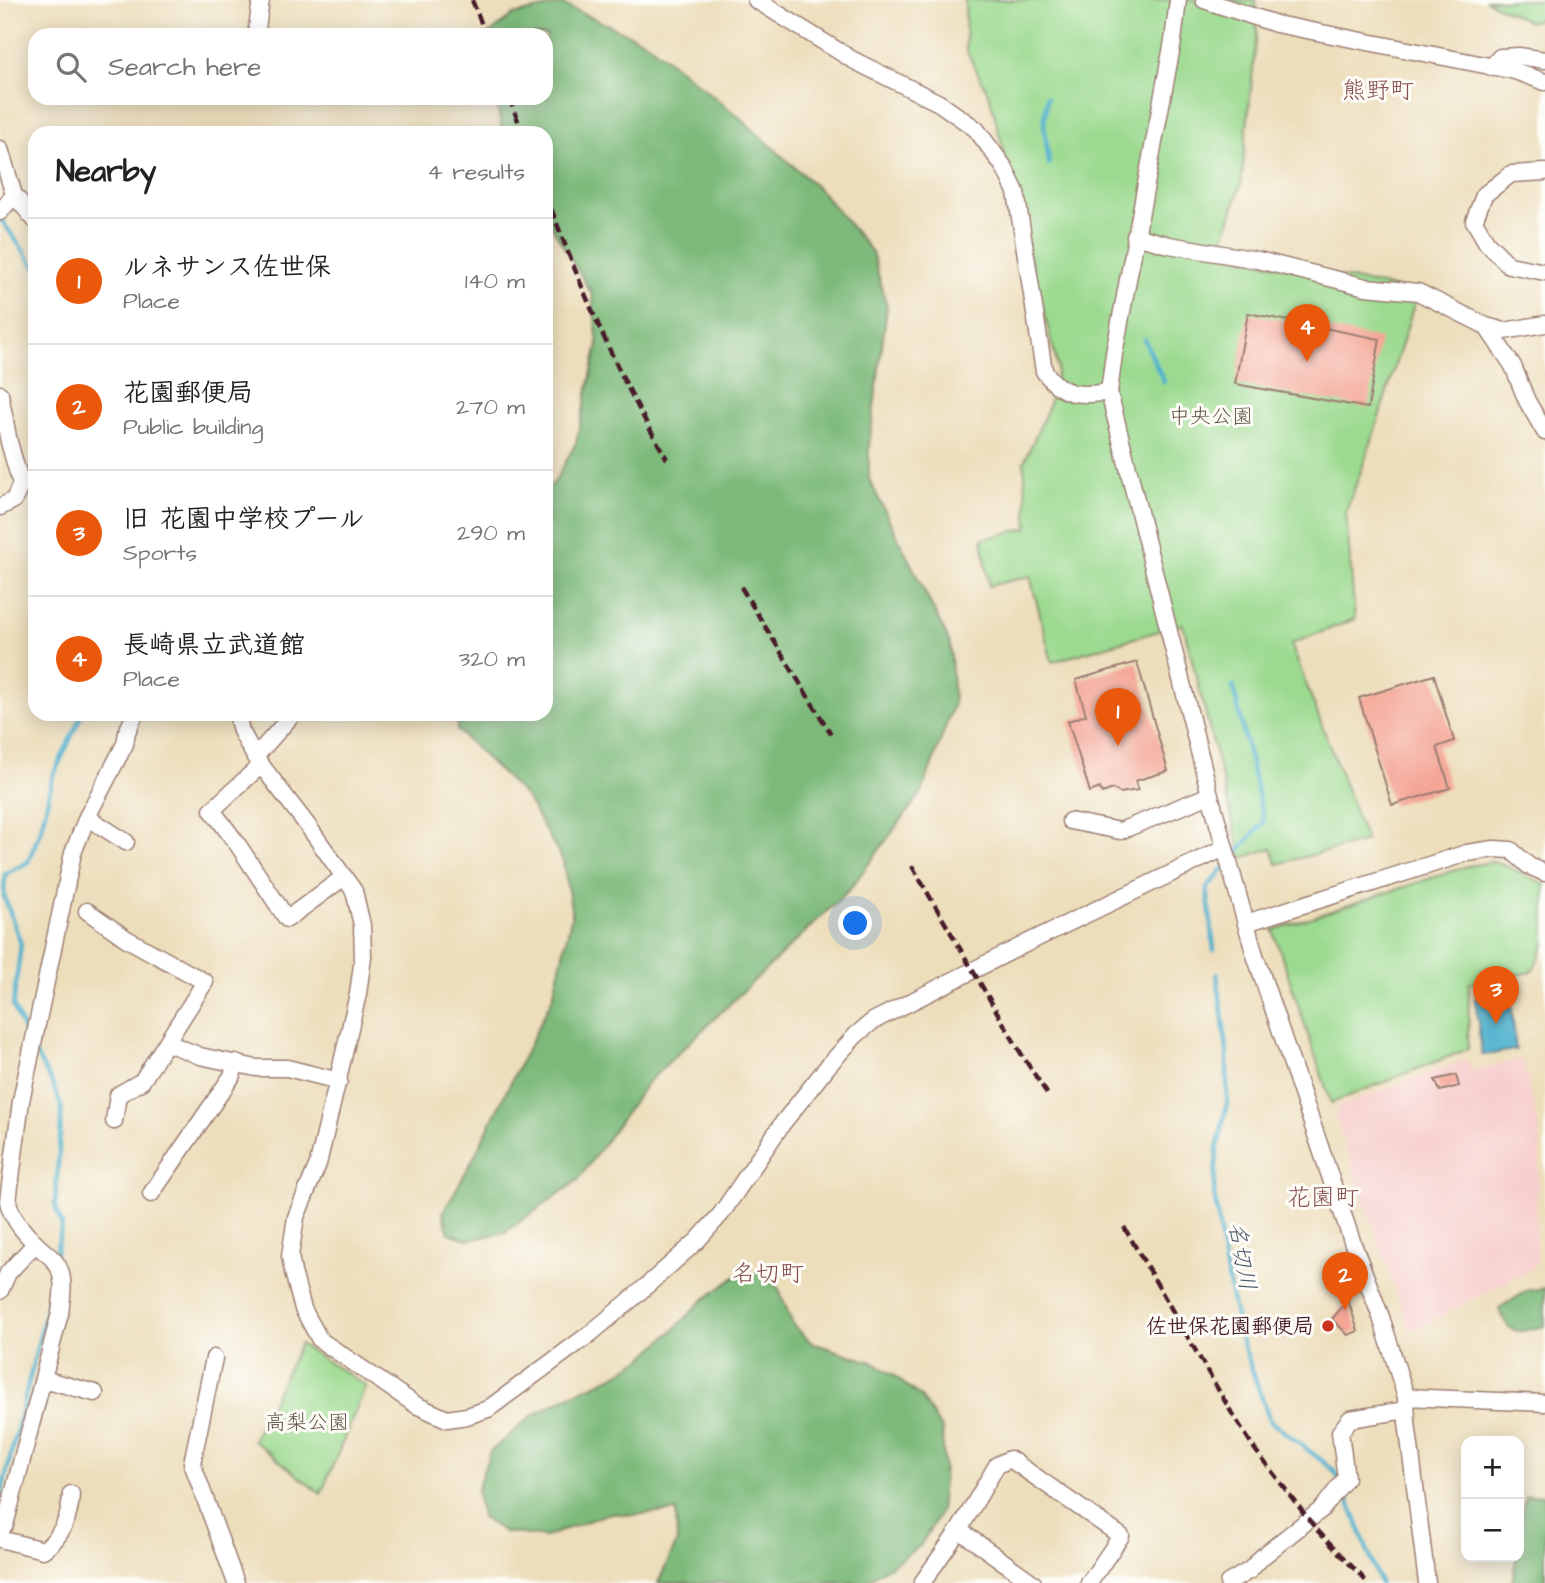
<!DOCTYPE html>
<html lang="en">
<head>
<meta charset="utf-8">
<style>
	body { margin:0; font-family:"Architects Daughter","Klee One",sans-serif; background:#f2f2f2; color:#222 }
	.controls { position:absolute; right:21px; bottom:21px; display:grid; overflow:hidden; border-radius:14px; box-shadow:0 4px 18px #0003 }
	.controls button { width:63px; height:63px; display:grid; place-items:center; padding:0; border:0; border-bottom:2px solid #e0e0e0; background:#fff; color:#222; font:35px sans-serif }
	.you { position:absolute; left:856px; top:924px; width:24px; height:24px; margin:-18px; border:5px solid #fff; border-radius:50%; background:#1a73e8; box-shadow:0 0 0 10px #1a73e833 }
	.badge { display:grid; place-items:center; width:46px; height:46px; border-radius:50%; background:#ea580c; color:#fff; font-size:23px; font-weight:700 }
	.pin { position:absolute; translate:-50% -58px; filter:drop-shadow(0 2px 4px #0008) }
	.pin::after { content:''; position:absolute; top:37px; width:24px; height:21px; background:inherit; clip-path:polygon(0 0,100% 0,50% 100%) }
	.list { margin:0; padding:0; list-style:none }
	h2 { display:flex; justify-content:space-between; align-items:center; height:91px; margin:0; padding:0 28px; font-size:30px }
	h2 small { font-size:23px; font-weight:400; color:#767676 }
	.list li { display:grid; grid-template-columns:46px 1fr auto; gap:21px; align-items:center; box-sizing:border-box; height:126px; padding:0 28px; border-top:2px solid #e0e0e0 }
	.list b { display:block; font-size:26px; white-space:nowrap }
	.list p { margin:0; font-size:23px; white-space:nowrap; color:#767676 }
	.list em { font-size:23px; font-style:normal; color:#767676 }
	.icon { flex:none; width:38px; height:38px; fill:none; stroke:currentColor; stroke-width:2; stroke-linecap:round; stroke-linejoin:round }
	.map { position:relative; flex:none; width:1545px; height:1583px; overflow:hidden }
	.search { position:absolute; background:#fff; box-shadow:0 4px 18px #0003; left:28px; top:28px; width:525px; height:77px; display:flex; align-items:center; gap:18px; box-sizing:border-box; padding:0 24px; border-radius:21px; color:#767676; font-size:26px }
	.panel { position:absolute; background:#fff; box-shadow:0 4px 18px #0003; left:28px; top:126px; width:525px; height:595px; border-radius:21px }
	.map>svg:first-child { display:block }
	.built { fill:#f7d0ce }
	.green { fill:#9cda90; stroke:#737c5e; stroke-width:2 }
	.forest { fill:#7dba7a; stroke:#646c52; stroke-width:2 }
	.water { fill:#4eb0cd; stroke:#4c687c; stroke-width:2 }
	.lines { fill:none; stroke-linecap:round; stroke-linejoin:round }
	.stream { stroke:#4eb0cd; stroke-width:4.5 }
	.building { fill:#f4a595 }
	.minor-casing { stroke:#9c7e73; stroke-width:19 }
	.minor { stroke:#fff; stroke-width:16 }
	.rail { stroke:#4a1f2b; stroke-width:4.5; stroke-dasharray:10 5; stroke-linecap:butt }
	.poi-dot { fill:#c8321e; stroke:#fdfcf7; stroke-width:2.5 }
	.labels { text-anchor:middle; stroke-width:6; stroke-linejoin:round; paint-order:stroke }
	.park-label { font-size:21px; fill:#635749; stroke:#fdfcf7 }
	.poi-label { font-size:21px; font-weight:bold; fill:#4a1f2b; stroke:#fdfcf7; text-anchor:end }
	.water-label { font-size:23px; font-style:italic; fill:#4c596c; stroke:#fdfcf7 }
	.quarter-label { font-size:24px; fill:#864e50; stroke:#fdfcf7 }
</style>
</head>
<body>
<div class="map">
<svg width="1545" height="1583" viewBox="0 0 1545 1583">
	<rect width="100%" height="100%" fill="#fdfcf7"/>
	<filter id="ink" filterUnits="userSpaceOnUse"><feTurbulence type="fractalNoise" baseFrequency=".0143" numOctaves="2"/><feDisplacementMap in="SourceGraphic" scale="14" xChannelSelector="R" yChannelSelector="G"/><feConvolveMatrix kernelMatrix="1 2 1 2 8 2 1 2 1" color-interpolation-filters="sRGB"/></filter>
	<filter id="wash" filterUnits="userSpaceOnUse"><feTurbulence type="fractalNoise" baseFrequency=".00686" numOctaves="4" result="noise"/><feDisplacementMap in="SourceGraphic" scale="28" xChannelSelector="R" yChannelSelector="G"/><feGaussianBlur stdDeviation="1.57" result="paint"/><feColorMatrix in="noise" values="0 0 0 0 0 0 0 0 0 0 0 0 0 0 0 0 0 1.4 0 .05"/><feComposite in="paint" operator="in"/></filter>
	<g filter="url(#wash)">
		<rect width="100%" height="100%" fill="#eddebb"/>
		<polygon class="built" points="1467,1059 1471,1071 1523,1059 1541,1138 1536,1221 1537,1260 1532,1269 1410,1332 1334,1115 1338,1112 1336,1107"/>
		<g class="green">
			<polygon points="965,0 1256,0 1257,31 1241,184 1219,254 1418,292 1371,443 1346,512 1355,619 1291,644 1366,841 1277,864 1272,848 1242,858 1183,624 1052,662 1030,576 989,586 982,539 1028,528 1024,462 1048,408 1058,368 990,97 966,50"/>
			<polygon points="1485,0 1545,0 1545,17 1530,22"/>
			<path d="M1492,862C1512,865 1526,878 1545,884V944L1532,972L1469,983L1468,1049L1331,1103L1273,930L1468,866Z"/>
			<polygon points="300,1344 366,1386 321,1494 253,1440"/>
		</g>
		<g class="forest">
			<polygon points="562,4 646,42 739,117 822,192 872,252 887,307 869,446 869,479 950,643 954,703 922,792 850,889 647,1083 578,1180 505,1232 469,1240 449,1233 443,1213 473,1159 553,997 572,914 563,861 526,797 457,730 458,714 546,714 546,489 554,483 576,443 598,344 592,294 546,217 546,133 503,133 495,98 546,98 546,35 488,35 513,15"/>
			<polygon points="761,1273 779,1289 793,1325 812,1343 872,1362 893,1375 922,1398 942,1430 944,1467 940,1513 920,1546 864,1583 658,1583 677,1542 676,1511 632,1515 609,1513 545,1537 504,1532 481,1517 477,1489 490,1452 533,1415 569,1396 614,1376 644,1357 678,1326 703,1300 738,1275"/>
			<path d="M1545,1288V1326C1518,1332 1509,1338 1499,1308L1527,1291Z"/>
			<polygon points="1545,1495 1545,1583 1512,1583 1516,1557 1519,1557 1519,1537 1525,1496"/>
		</g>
		<polygon class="water" points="1510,994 1516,1050 1482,1055 1475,998"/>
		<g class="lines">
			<g class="stream">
				<polyline points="1047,97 1044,124 1049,164"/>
				<polyline points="0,218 35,267"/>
				<polyline points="1144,339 1164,382"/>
				<polyline points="1233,857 1264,822 1233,686"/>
				<polyline points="1214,950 1207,888 1225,867"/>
				<polyline points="1217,974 1227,1051 1227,1103 1217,1150 1214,1192 1224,1260 1240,1336 1270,1421 1334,1470 1340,1481"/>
				<polyline points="29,1042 13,1006 21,944 4,896 5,874 28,862 41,829 53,776 82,714"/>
				<polyline points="35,1053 52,1083 62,1108 55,1205 62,1225 55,1256"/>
				<polyline points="1344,1489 1380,1583"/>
				<polyline points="0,1499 45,1315 53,1268"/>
			</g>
		</g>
		<g id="blocks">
			<g class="building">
				<polygon points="1248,313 1380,339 1368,408 1235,384"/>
				<polygon points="1137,662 1168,771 1135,781 1138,790 1120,793 1113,789 1102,793 1100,788 1090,792 1068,721 1086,715 1076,680"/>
				<polygon points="1434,675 1454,741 1437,747 1450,788 1392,805 1359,698"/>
				<polygon points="1456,1075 1459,1086 1440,1091 1435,1080"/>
				<polygon points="1348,1300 1358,1331 1348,1335 1332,1319"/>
			</g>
		</g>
	</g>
	<g filter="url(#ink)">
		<use href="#blocks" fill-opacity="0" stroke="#9c7e73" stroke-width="2"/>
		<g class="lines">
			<defs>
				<g id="minor">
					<path d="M756,0L853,60L939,103L976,129L1004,167L1016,192L1044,371C1062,397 1080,396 1109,392"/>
					<polyline points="1178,0 1173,41 1114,354 1109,392 1210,795 1254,952 1353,1244 1381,1317 1406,1397 1407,1422 1427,1583"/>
					<polyline points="1204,0 1276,24 1515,71 1545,82"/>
					<polyline points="256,35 261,0"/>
					<polyline points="1491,67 1500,57 1519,56 1545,60"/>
					<polyline points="0,149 14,195 35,220"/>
					<polyline points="1545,172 1511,174 1484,195 1474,221 1487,243 1509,265 1545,272"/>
					<polyline points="0,212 14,195"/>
					<polyline points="1135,236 1169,245 1258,260 1366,287 1418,292 1486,326 1504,331 1545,324"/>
					<polyline points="1486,326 1513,366 1527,401 1545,432"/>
					<polyline points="0,394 9,442 21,484 14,500 0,507"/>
					<polyline points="237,714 241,731 255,757 308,826 354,891 362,925 363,957 358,994 318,1164 296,1217 290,1256 293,1272 303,1309 320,1340 416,1405 447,1419 467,1416 488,1409 591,1333 634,1297 697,1241 721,1214 782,1124 828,1066 856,1035 873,1021 1031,941 1224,848"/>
					<polyline points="255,757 293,714"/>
					<polyline points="261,765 212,810 238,845 287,919 344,877"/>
					<polyline points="87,817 126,842"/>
					<polyline points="1070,821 1120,831 1210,795"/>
					<polyline points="87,911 127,939 205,982 142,1081 118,1095 114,1121"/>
					<polyline points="1246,923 1467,853 1494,849 1511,850 1529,866 1545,873"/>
					<polyline points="168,1043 200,1056 256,1068 287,1068 339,1081"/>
					<polyline points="151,1194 232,1076 236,1063"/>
					<polyline points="0,1291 8,1273 35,1244"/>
					<polyline points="214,1358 192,1463 236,1583"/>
					<polyline points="43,1379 95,1393"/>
					<polyline points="1406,1397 1545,1403"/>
					<path d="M0,1530L5,1525L60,1313C62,1297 66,1277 56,1263C52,1257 44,1252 39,1247C26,1235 11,1219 8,1201L21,1101L73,853L87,817L125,744L127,732L135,714"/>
					<polyline points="959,1530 1033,1583"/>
					<path d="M0,1539L43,1550C62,1537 70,1516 71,1494"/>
					<polyline points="922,1583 959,1530 997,1465 1010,1459 1121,1536 1089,1583"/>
					<polyline points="1228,1583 1250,1570 1262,1557 1322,1509 1346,1478 1340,1432 1350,1419 1406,1410"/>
				</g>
			</defs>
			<use href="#minor" class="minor-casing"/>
			<use href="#minor" class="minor"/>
			<g class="rail">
				<polyline points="472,0 486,35"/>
				<polyline points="509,98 523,133"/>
				<path d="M546,195C580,286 617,375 667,459"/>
				<polyline points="741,587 831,734"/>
				<polyline points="912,866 1022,1055 1050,1098"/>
				<polyline points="1124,1227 1230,1410 1256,1451 1316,1529 1368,1583"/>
			</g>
		</g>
	</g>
	<circle class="poi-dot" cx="1328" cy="1326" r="7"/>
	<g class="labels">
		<g class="park-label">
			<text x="1211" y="423">中央公園</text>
			<text x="307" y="1429">高梨公園</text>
		</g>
		<g class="poi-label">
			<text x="1314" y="1333">佐世保花園郵便局</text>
		</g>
		<g class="water-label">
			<text transform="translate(1243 1256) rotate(80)" y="8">名切川</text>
		</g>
		<g class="quarter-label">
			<text x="1378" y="98">熊野町</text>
			<text x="1323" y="1205">花園町</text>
			<text x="768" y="1281">名切町</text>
		</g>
	</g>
</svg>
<div class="controls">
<button>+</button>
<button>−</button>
</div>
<div class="you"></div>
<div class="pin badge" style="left:1118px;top:746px">1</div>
<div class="pin badge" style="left:1345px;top:1310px">2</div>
<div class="pin badge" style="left:1496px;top:1024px">3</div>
<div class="pin badge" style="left:1307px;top:362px">4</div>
<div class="search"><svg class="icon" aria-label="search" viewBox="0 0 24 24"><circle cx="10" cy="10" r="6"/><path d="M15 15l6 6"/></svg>Search here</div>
<section class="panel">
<h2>Nearby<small>4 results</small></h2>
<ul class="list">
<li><span class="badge">1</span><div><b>ルネサンス佐世保</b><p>Place</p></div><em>140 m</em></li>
<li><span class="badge">2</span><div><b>花園郵便局</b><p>Public building</p></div><em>270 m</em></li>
<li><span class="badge">3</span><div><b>旧 花園中学校プール</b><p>Sports</p></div><em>290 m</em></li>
<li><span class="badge">4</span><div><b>長崎県立武道館</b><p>Place</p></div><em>320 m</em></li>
</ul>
</section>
</div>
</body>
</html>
